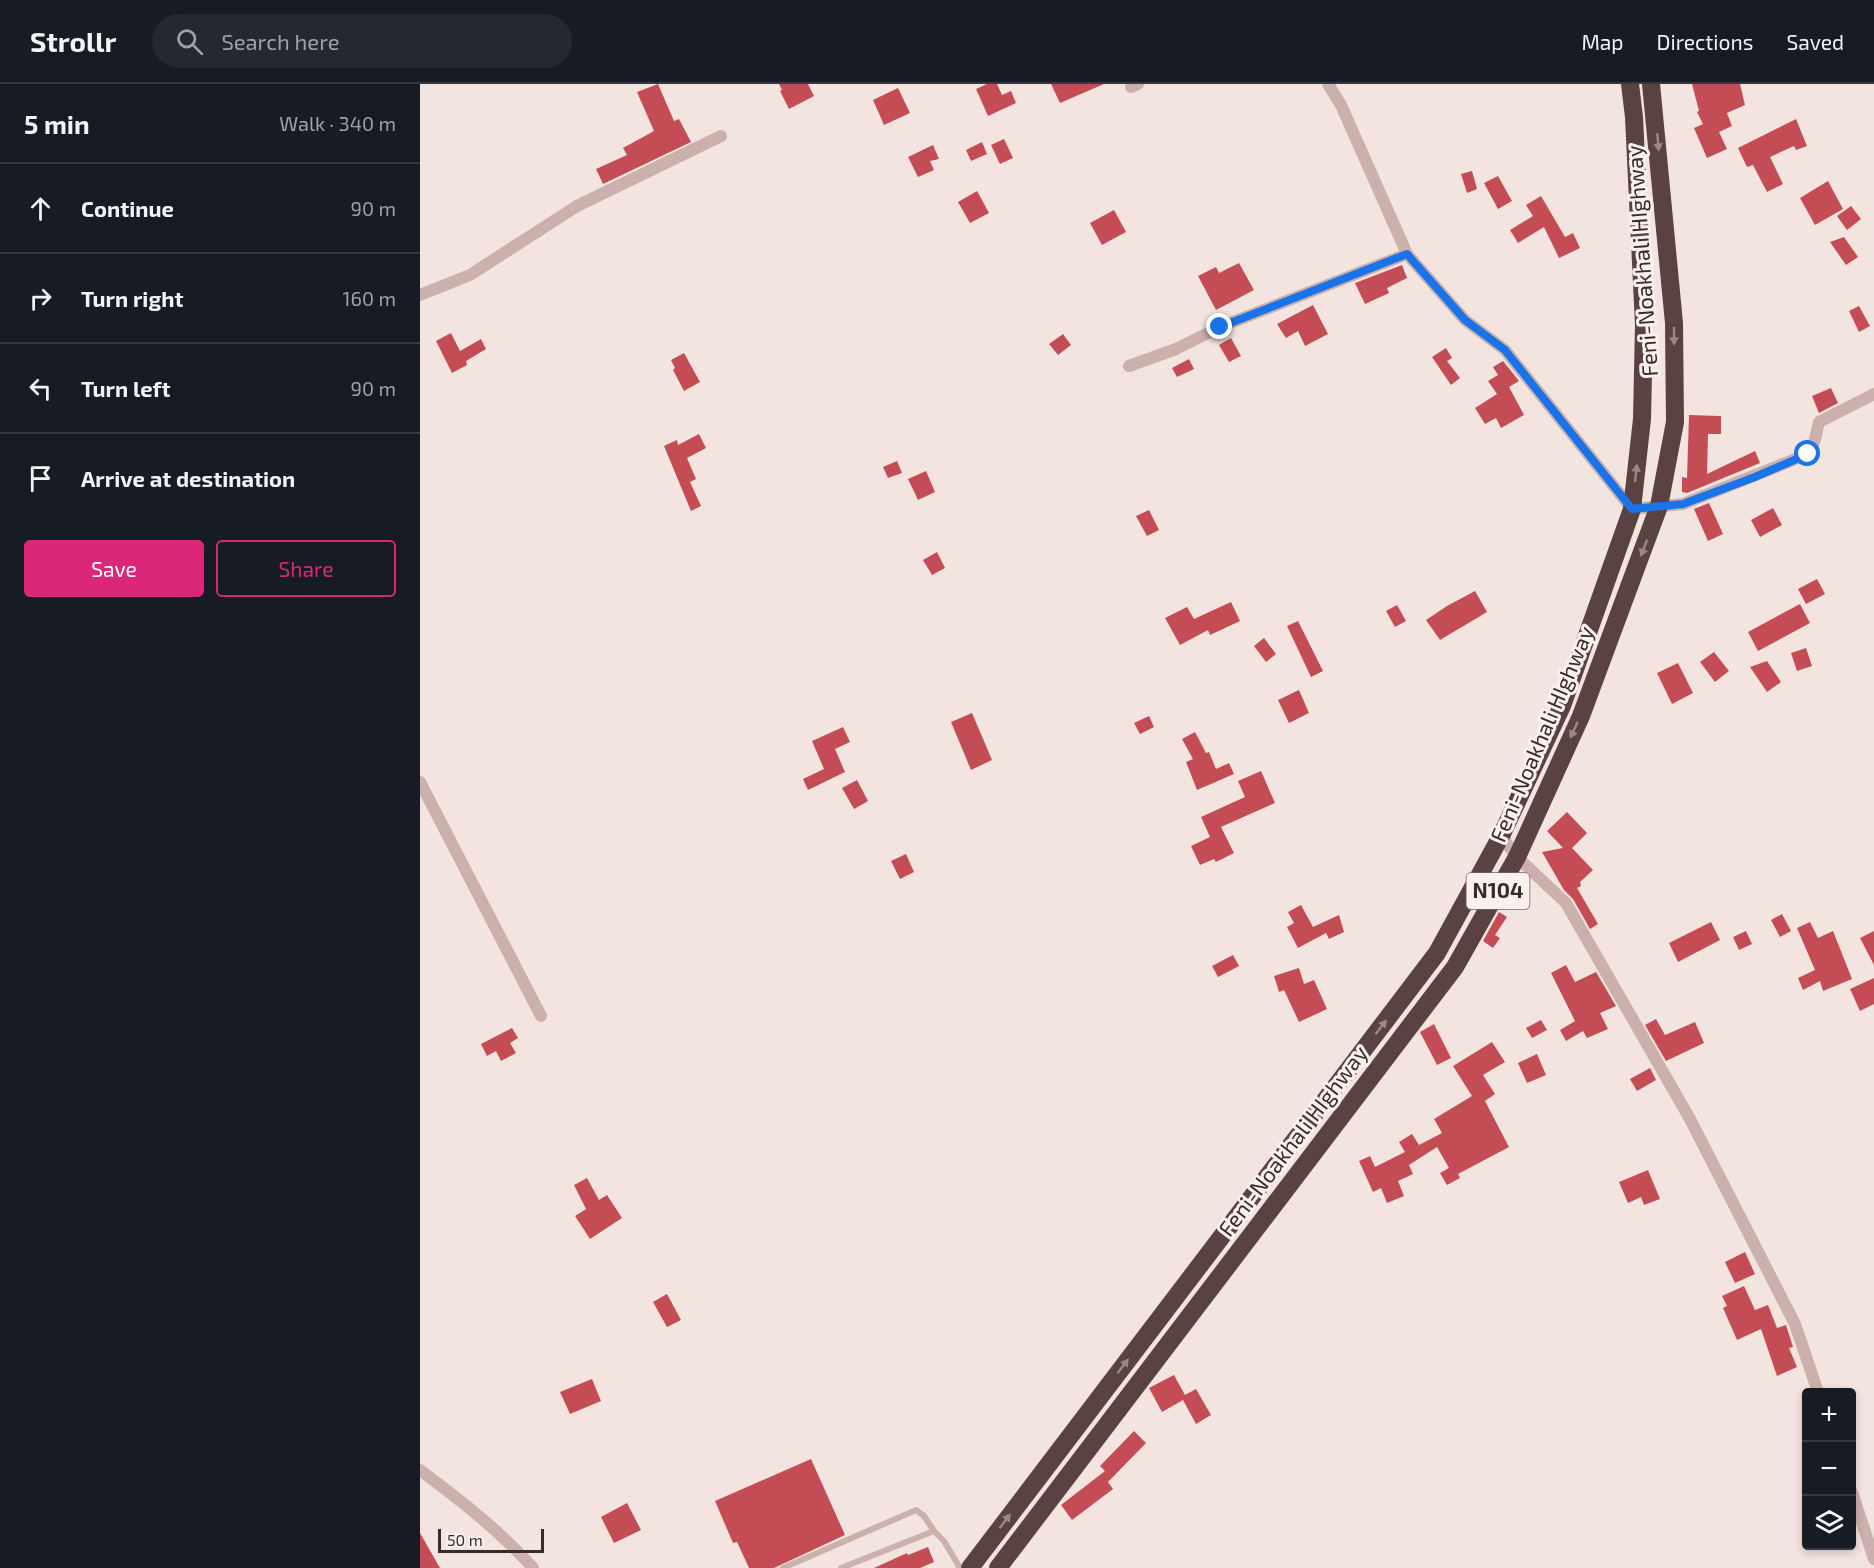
<!DOCTYPE html>
<html lang="en">
<head>
<meta charset="utf-8">
<style>
	body { margin:0; font-family:"Exo 2",sans-serif; background:#242831; color:#f1f3f6 }
	.controls { position:absolute; right:18px; bottom:18px; display:grid; overflow:hidden; border-radius:6px; box-shadow:0 3px 9px #0003 }
	.controls button { width:54px; height:54px; display:grid; place-items:center; padding:0; border:0; border-bottom:2px solid #363941; background:#171b24; color:#f1f3f6; font:30px sans-serif }
	.scale { position:absolute; left:18px; bottom:15px; width:106px; box-sizing:border-box; padding-left:6px; border:3px solid #392b2a; border-top:0; font-size:16px; line-height:21px; white-space:nowrap; color:#392b2a; -webkit-text-stroke:4px #faf0ed; paint-order:stroke }
	.stop { position:absolute; width:18px; height:18px; margin:-14px; border:4px solid #1a73e8; border-radius:50%; background:#fff }
	.stop.end { background:#1a73e8; border-color:#fff; box-shadow:0 2px 6px #0008 }
	.list { margin:0; padding:0; list-style:none }
	h2 { display:flex; justify-content:space-between; align-items:center; height:78px; margin:0; padding:0 24px; font-size:26px }
	h2 small { font-size:20px; font-weight:400; color:#9ea1a6 }
	.list li { display:grid; grid-template-columns:39px 1fr auto; gap:18px; align-items:center; box-sizing:border-box; height:90px; padding:0 24px; border-top:2px solid #363941 }
	.list b { display:block; font-size:22px; white-space:nowrap }
	.list em { font-size:20px; font-style:normal; color:#9ea1a6 }
	.actions { display:flex; gap:12px; padding:18px 24px }
	.actions a { flex:1; padding:14px 0; border:2px solid #db2777; border-radius:6px; text-align:center; font-size:21px; color:#db2777 }
	.actions .main { background:#db2777; color:#fff }
	.icon { flex:none; width:33px; height:33px; fill:none; stroke:currentColor; stroke-width:2; stroke-linecap:round; stroke-linejoin:round }
	.map { position:relative; flex:none; width:1454px; height:1484px; overflow:hidden }
	header { display:flex; align-items:center; gap:36px; box-sizing:border-box; height:84px; padding:0 30px; background:#171b24; border-bottom:2px solid #363941 }
	header strong { font-size:28px }
	nav { display:flex; gap:33px; margin-inline-start:auto; font-size:21px }
	.search { width:420px; height:54px; background:#242831; display:flex; align-items:center; gap:15px; box-sizing:border-box; padding:0 21px; border-radius:33px; color:#9ea1a6; font-size:22px }
	main { display:flex }
	aside { flex:1; background:#171b24 }
	.map>svg:first-child { display:block }
	.building { fill:#c44d55 }
	.lines { fill:none; stroke-linecap:round; stroke-linejoin:round }
	.lane { stroke:#cbb0ac; stroke-width:6 }
	.street { stroke:#cbb0ac; stroke-width:12 }
	.highway { stroke:#5a4242; stroke-width:18 }
	.oneway { fill:#9a8886 }
	.route { stroke:#1a73e8; stroke-width:8 }
	.labels { text-anchor:middle; stroke-width:6; stroke-linejoin:round; paint-order:stroke }
	.shield { fill:#faf0ed; stroke:#736664; stroke-width:1.5 }
	.shield-label { font-size:21px; font-weight:bold; fill:#392b2a }
	.street-label { font-size:22px; fill:#392b2a; stroke:#faf0ed }
</style>
</head>
<body>
<header>
<strong>Strollr</strong>
<div class="search"><svg class="icon" aria-label="search" viewBox="0 0 24 24"><circle cx="10" cy="10" r="6"/><path d="M15 15l6 6"/></svg>Search here</div>
<nav><a>Map</a><a>Directions</a><a>Saved</a></nav>
</header>
<main>
<aside>
<h2>5 min<small>Walk · 340 m</small></h2>
<ul class="list">
<li><svg class="icon" aria-label="ahead" viewBox="0 0 24 24"><path d="M12 20V5M6 11l6-6 6 6"/></svg><div><b>Continue</b></div><em>90 m</em></li>
<li><svg class="icon" aria-label="right" viewBox="0 0 24 24"><path d="M7 20v-9h11M14 6l5 5-5 5"/></svg><div><b>Turn right</b></div><em>160 m</em></li>
<li><svg class="icon" aria-label="left" viewBox="0 0 24 24"><path d="M17 20v-9H6M10 6l-5 5 5 5"/></svg><div><b>Turn left</b></div><em>90 m</em></li>
<li><svg class="icon" aria-label="arrive" viewBox="0 0 24 24"><path d="M6 21V4h12l-3 4 3 4H6"/></svg><div><b>Arrive at destination</b></div></li>
</ul>
<div class="actions"><a class="main">Save</a><a>Share</a></div>
</aside>
<div class="map">
<svg width="1454" height="1484" viewBox="0 0 1454 1484">
	<rect width="100%" height="100%" fill="#f3e4e0"/>
	<g class="building">
		<polygon points="238,0 254,37 259,35 271,58 183,100 176,85 207,71 203,64 234,47 217,8"/>
		<polygon points="359,0 388,0 394,12 369,25 360,7 362,6"/>
		<polygon points="567,0 577,0 582,11 591,7 596,19 568,32 556,5"/>
		<polygon points="631,0 684,0 640,19"/>
		<polygon points="1272,0 1320,0 1325,21 1307,29 1312,42 1299,48 1307,65 1287,74 1274,44 1283,40 1277,28 1279,27"/>
		<polygon points="478,4 490,29 464,41 453,16"/>
		<polygon points="1376,35 1387,62 1376,66 1374,62 1350,73 1363,100 1347,108 1333,81 1327,83 1318,64"/>
		<polygon points="584,55 593,74 580,80 571,61"/>
		<polygon points="562,58 567,70 551,77 546,66"/>
		<polygon points="513,61 519,75 510,77 514,86 498,93 488,73"/>
		<polygon points="1052,87 1057,105 1047,109 1041,90"/>
		<polygon points="1078,92 1092,117 1078,125 1064,99"/>
		<polygon points="1408,97 1423,125 1395,141 1380,114"/>
		<polygon points="557,107 569,129 550,139 538,118"/>
		<polygon points="1121,112 1145,153 1153,149 1160,164 1139,174 1124,143 1098,159 1090,146 1113,132 1106,121"/>
		<polygon points="1431,122 1441,135 1427,146 1417,132"/>
		<polygon points="694,126 706,148 682,161 670,139"/>
		<polygon points="1424,153 1438,173 1426,181 1410,158"/>
		<polygon points="819,179 834,206 796,226 778,192 796,183 799,189"/>
		<polygon points="982,181 987,194 967,204 969,209 945,220 935,199"/>
		<polygon points="893,221 908,250 885,262 878,247 866,254 857,240"/>
		<polygon points="1439,222 1450,242 1439,248 1429,227"/>
		<polygon points="31,249 40,267 61,255 66,265 46,277 47,281 32,289 16,257"/>
		<polygon points="643,250 651,261 638,271 629,260"/>
		<polygon points="811,254 821,272 809,278 799,261"/>
		<polygon points="1026,264 1032,274 1027,277 1040,294 1031,301 1012,273"/>
		<polygon points="264,269 280,298 264,307 253,286 255,284 251,276"/>
		<polygon points="769,275 774,285 757,293 752,284"/>
		<polygon points="1083,277 1099,297 1089,303 1104,331 1081,344 1076,334 1065,340 1055,324 1077,310 1068,297 1078,291 1073,283"/>
		<polygon points="1411,304 1418,319 1399,329 1392,312"/>
		<polygon points="1269,331 1301,332 1301,350 1288,350 1287,390 1335,367 1340,379 1267,409 1262,408 1262,393 1267,394"/>
		<polygon points="279,350 286,364 267,374 276,395 270,398 281,422 271,427 244,362 257,356 258,361"/>
		<polygon points="477,377 482,389 468,394 463,383"/>
		<polygon points="506,387 515,408 498,416 488,395"/>
		<polygon points="1289,419 1303,450 1288,457 1274,425"/>
		<polygon points="1353,424 1362,441 1340,453 1331,436"/>
		<polygon points="729,426 739,446 727,452 716,432"/>
		<polygon points="517,468 525,484 512,491 503,476"/>
		<polygon points="1397,495 1405,510 1386,520 1378,505"/>
		<polygon points="1055,507 1067,528 1020,556 1006,536 1027,522"/>
		<polygon points="811,518 820,537 790,551 788,546 760,561 745,534 767,523 774,535"/>
		<polygon points="1380,520 1390,539 1338,567 1328,548"/>
		<polygon points="977,521 986,537 975,543 966,527"/>
		<polygon points="878,537 903,587 891,593 867,542"/>
		<polygon points="844,554 856,570 846,578 834,562"/>
		<polygon points="1386,564 1392,582 1377,587 1371,569"/>
		<polygon points="1294,568 1309,587 1295,598 1280,578"/>
		<polygon points="1347,577 1361,598 1347,608 1330,583"/>
		<polygon points="1258,579 1273,609 1252,620 1237,589"/>
		<polygon points="879,606 889,629 869,639 858,616"/>
		<polygon points="552,629 572,676 551,686 531,638"/>
		<polygon points="729,632 734,643 720,650 714,639"/>
		<polygon points="423,643 430,658 415,665 425,688 388,706 383,695 404,685 392,657"/>
		<polygon points="775,648 786,669 789,668 796,685 809,679 814,690 777,706 766,678 773,675 762,655"/>
		<polygon points="841,687 855,719 801,743 814,769 796,778 794,775 780,781 771,762 790,753 781,733 825,713 818,697"/>
		<polygon points="437,696 448,717 434,725 422,704"/>
		<polygon points="1147,728 1167,749 1152,764 1173,786 1160,798 1161,802 1157,804 1178,840 1170,845 1153,815 1144,806 1122,768 1143,764 1127,747"/>
		<polygon points="486,770 494,788 480,795 471,777"/>
		<polygon points="881,821 893,843 919,831 924,848 909,855 906,849 878,864 867,843 874,839 868,828"/>
		<polygon points="1079,828 1087,833 1075,851 1080,854 1073,864 1063,857"/>
		<polygon points="1362,830 1371,847 1360,853 1351,836"/>
		<polygon points="1291,838 1300,856 1258,878 1249,859"/>
		<polygon points="1390,838 1398,854 1413,847 1432,895 1403,907 1400,897 1383,906 1378,894 1395,886 1377,844"/>
		<polygon points="1326,847 1332,860 1319,866 1313,853"/>
		<polygon points="1454,847 1454,881 1440,854"/>
		<polygon points="813,871 819,882 798,893 792,882"/>
		<polygon points="1146,881 1155,898 1176,888 1196,922 1180,929 1188,945 1167,954 1163,947 1146,957 1140,946 1155,937 1131,889"/>
		<polygon points="879,884 884,900 894,896 907,925 879,938 864,906 859,908 854,892"/>
		<polygon points="1454,894 1454,920 1440,927 1430,905"/>
		<polygon points="1236,935 1245,951 1275,938 1284,959 1246,977 1225,941"/>
		<polygon points="1121,936 1127,946 1112,954 1106,944"/>
		<polygon points="1014,940 1031,974 1017,981 1000,948"/>
		<polygon points="92,944 98,954 90,959 96,969 81,977 76,967 67,972 61,960"/>
		<polygon points="1072,958 1085,978 1063,991 1075,1010 1065,1017 1089,1063 1038,1090 1040,1094 1027,1101 1020,1089 1029,1084 1017,1063 989,1081 993,1090 978,1097 984,1112 967,1119 961,1104 953,1108 939,1077 950,1072 955,1083 985,1068 979,1058 992,1050 999,1061 1022,1049 1014,1035 1052,1012 1033,982"/>
		<polygon points="1117,970 1126,991 1107,999 1098,979"/>
		<polygon points="1230,984 1236,996 1217,1007 1210,995"/>
		<polygon points="1228,1086 1240,1115 1224,1121 1221,1113 1208,1119 1199,1098"/>
		<polygon points="167,1094 179,1116 187,1111 202,1134 170,1155 155,1132 166,1125 154,1101"/>
		<polygon points="1325,1168 1335,1190 1315,1199 1305,1178"/>
		<polygon points="1324,1202 1335,1226 1348,1221 1357,1244 1366,1241 1373,1263 1369,1264 1377,1283 1357,1292 1341,1245 1317,1256 1303,1224 1307,1222 1302,1212"/>
		<polygon points="247,1210 261,1236 247,1243 233,1218"/>
		<polygon points="754,1291 765,1311 776,1305 791,1331 776,1340 763,1316 742,1328 729,1304"/>
		<polygon points="172,1295 181,1317 150,1330 140,1308"/>
		<polygon points="714,1347 726,1359 688,1398 693,1405 652,1436 641,1421 685,1387 680,1382"/>
		<polygon points="391,1375 425,1451 354,1484 329,1484 317,1458 313,1459 295,1417"/>
		<polygon points="207,1419 221,1446 194,1459 181,1433"/>
		<polygon points="0,1449 20,1484 0,1484"/>
		<polygon points="508,1463 514,1478 500,1484 454,1484 487,1469 488,1471"/>
	</g>
	<g class="lines">
		<g class="lane">
			<polyline points="363,1484 496,1426 504,1432 514,1447 524,1457 540,1484"/>
			<polyline points="421,1484 514,1447"/>
		</g>
		<g class="street">
			<path d="M908,0L921,21L987,170L1045,236L1085,266L1212,425L1263,420L1378,374C1397,365 1394,356 1399,338L1454,310"/>
			<polyline points="711,3 718,0"/>
			<polyline points="0,211 50,191 157,122 301,52"/>
			<polyline points="709,282 756,265 800,243 987,170"/>
			<polyline points="0,698 121,932"/>
			<polyline points="1081,752 1097,773 1146,819 1270,1035 1375,1240 1398,1308"/>
			<path d="M0,1386C40,1416 79,1446 113,1484"/>
			<polyline points="1432,1408 1454,1475"/>
		</g>
		<g class="highway">
			<polyline points="550,1484 1017,869 1081,752 1142,622 1212,425 1222,335 1224,241 1214,33 1210,0"/>
			<polyline points="578,1484 1035,883 1097,773 1161,632 1239,422 1255,338 1254,239 1231,0"/>
		</g>
	</g>
	<defs><path id="oneway-solid" d="M-6-.8H1V-3.2L6.5 0L1 3.2V.8H-6Z" transform="scale(1.5)"/></defs>
	<g class="oneway">
		<use href="#oneway-solid" transform="translate(1238 58) rotate(85)"/>
		<use href="#oneway-solid" transform="translate(1254 252) rotate(90)"/>
		<use href="#oneway-solid" transform="translate(1216 389) rotate(-84)"/>
		<use href="#oneway-solid" transform="translate(1224 464) rotate(111)"/>
		<use href="#oneway-solid" transform="translate(1154 646) rotate(115)"/>
		<use href="#oneway-solid" transform="translate(961 943) rotate(-53)"/>
		<use href="#oneway-solid" transform="translate(703 1282) rotate(-53)"/>
		<use href="#oneway-solid" transform="translate(585 1437) rotate(-53)"/>
	</g>
	<g class="lines">
		<polyline class="route" points="800,243 987,170 1045,236 1085,266 1212,425 1263,420 1335,393 1388,370"/>
	</g>
	<g class="labels">
		<rect class="shield" x="1046.5" y="789" width="63" height="36" rx="4.5"/>
		<g class="shield-label">
			<text x="1078" y="814">N104</text>
		</g>
		<g class="street-label">
			<text transform="translate(1222 177) rotate(-94)" y="8">Feni-Noakhali HIghway</text>
			<text transform="translate(1122 650) rotate(-67)" y="8">Feni-Noakhali HIghway</text>
			<text transform="translate(873 1057) rotate(-53)" y="8">Feni-Noakhali HIghway</text>
		</g>
	</g>
</svg>
<div class="controls">
<button>+</button>
<button>−</button>
<button><svg class="icon" aria-label="layers" viewBox="0 0 24 24"><path d="M12 4l9 5-9 5-9-5zM3 14l9 5 9-5"/></svg></button>
</div>
<div class="scale">50 m</div>
<div class="stop" style="left:1388px;top:370px"></div>
<div class="stop end" style="left:800px;top:243px"></div>
</div>
</main>
</body>
</html>
